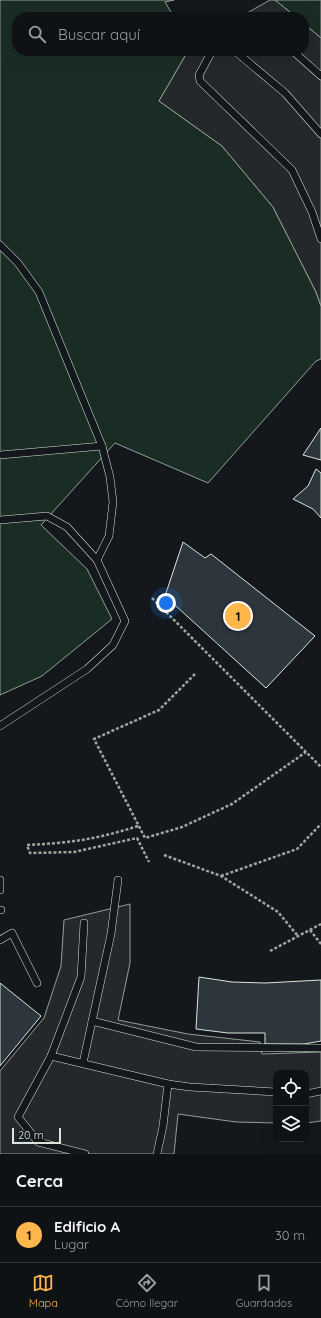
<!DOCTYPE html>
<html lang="es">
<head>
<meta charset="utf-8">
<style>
	body { margin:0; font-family:Quicksand,sans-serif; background:#1d2022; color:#f1f3f6 }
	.controls { position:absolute; right:12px; bottom:12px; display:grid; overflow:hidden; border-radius:8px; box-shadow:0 4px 16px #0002 }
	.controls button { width:36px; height:36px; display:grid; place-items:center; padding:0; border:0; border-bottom:1px solid #2f3234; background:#0f1215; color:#f1f3f6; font:20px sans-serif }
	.scale { position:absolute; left:12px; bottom:10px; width:49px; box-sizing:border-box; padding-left:4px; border:2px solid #d8e6dc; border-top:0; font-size:11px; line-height:14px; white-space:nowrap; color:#d8e6dc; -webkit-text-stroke:3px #14181c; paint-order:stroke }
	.you { position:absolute; left:166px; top:603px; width:14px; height:14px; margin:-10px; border:3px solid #fff; border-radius:50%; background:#1a73e8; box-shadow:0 0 0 6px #1a73e833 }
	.badge { display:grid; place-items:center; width:26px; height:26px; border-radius:50%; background:#ffb74d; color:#111; font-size:13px; font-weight:700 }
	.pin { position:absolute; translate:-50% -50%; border:2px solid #fff; box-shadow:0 1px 4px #0006 }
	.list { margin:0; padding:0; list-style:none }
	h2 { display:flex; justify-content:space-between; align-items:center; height:52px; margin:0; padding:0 16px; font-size:17px }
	h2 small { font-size:13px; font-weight:400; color:#9b9ea0 }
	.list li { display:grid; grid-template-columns:26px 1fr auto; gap:12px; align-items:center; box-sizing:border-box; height:56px; padding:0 16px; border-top:1px solid #2f3234 }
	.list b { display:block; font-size:15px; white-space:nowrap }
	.list p { margin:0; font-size:13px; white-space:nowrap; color:#9b9ea0 }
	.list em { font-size:13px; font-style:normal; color:#9b9ea0 }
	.icon { flex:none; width:22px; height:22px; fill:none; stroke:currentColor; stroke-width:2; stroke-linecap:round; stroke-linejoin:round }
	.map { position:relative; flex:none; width:321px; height:1154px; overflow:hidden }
	.search { position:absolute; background:#0f1215; box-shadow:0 4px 16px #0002; left:12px; right:12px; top:12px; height:44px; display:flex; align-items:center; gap:10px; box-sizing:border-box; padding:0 14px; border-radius:16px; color:#9b9ea0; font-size:15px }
	.sheet { height:108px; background:#0f1215 }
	nav { display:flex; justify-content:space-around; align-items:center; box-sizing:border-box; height:56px; border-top:1px solid #2f3234; background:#0f1215; font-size:11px; color:#9b9ea0 }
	nav a { display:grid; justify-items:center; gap:2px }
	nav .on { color:#ffb74d }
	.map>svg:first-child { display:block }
	.green { fill:#1a2d24; stroke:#939e99 }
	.parking { fill:#24282b; stroke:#939e99 }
	.building { fill:#2c363c; stroke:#d8e6dc }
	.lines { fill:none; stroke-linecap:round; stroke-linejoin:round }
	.lane-casing { stroke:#d8e6dc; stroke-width:8 }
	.path { stroke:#9da8a2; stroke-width:2.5; stroke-dasharray:3 2; stroke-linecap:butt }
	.lane { stroke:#14181c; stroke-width:7 }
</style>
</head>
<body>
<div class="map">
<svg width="321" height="1154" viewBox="0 0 321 1154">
	<rect width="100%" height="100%" fill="#14181c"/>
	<g class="green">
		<polygon points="0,0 174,0 165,2 174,17 17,17 17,51 188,51 159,101 222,146 273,207 316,292 321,306 321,359 316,361 208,483 115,443 41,525 87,569 112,619 42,676 0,695"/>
		<polygon points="275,0 321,0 321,38 304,24 304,17 296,17"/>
	</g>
	<g class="parking">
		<polygon points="270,0 275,0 296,17 240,17"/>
		<polygon points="304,24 321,38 321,306 316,292 273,207 222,146 159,101 188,51 304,51"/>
		<polygon points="130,904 130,963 118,1020 188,1034 260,1042 262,1054 321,1052 321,1121 306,1123 306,1073 276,1073 276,1123 236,1122 178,1114 174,1154 0,1154 0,1071 44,1018 61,966 64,920"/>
	</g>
	<g class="building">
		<polygon points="321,428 321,460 303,455"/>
		<polygon points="316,469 321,473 321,518 313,509 293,499 308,486"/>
		<polygon points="183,542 205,558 211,554 315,636 266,688 165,596"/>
		<polygon points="199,977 232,982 265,983 321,980 321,1041 304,1044 265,1044 265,1033 228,1033 196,1029"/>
		<polygon points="0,983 41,1016 0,1066"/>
	</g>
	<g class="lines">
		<defs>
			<g id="lane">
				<polyline points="212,51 199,75 200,81 292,170 312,212 321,239"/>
				<polyline points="235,51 285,93 321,134"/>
				<polyline points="293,51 321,76"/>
				<polyline points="0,245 18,263 39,292 102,446 110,477 113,502 109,536 97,560"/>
				<polyline points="0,455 102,446"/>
				<polyline points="0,520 47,516 67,527 97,560 125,621 113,645 87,669 0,726"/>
				<polyline points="0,880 0,890"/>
				<polyline points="0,910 1,910"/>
				<polyline points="84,923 81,977 51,1056 18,1117 38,1142 85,1154"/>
				<polyline points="0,940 12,933 37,983"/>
				<polyline points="92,1021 196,1047 321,1048"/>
				<polyline points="51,1056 168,1084 190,1087 276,1092"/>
				<polyline points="83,1063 111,934 118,880"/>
				<polyline points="306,1094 321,1091"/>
				<polyline points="157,1154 163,1126 168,1084"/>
			</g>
		</defs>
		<use href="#lane" class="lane-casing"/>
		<g class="path">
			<polyline points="152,598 321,767"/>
			<polyline points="195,674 159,710 94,739 145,838 182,827 232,804 306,752"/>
			<path d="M138,826C98,839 70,843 27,845L30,853L74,852L137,838L149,862"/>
			<polyline points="164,855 221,876 278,912 298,936"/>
			<polyline points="221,876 297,849 321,824"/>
			<polyline points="310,930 321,944"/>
			<polyline points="270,951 321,924"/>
		</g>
		<use href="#lane" class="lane"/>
	</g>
</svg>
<div class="controls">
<button><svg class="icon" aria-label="locate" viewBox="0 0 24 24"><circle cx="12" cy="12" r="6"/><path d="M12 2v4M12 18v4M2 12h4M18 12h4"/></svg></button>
<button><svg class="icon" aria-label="layers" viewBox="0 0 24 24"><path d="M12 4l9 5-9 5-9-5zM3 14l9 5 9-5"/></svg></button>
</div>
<div class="scale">20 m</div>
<div class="you"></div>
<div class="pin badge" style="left:238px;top:616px">1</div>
<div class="search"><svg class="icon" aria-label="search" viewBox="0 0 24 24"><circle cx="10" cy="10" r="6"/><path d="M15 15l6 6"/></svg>Buscar aquí</div>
</div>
<section class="sheet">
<h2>Cerca<small></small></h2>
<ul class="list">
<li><span class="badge">1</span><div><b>Edificio A</b><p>Lugar</p></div><em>30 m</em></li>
</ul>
</section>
<nav>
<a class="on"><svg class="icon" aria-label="map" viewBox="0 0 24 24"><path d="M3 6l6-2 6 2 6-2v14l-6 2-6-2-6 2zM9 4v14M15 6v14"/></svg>Mapa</a>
<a><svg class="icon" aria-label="directions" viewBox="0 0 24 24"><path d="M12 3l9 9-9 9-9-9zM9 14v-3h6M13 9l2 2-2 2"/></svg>Cómo llegar</a>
<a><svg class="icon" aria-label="saved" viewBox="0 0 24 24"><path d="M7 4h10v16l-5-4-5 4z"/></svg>Guardados</a>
</nav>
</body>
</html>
